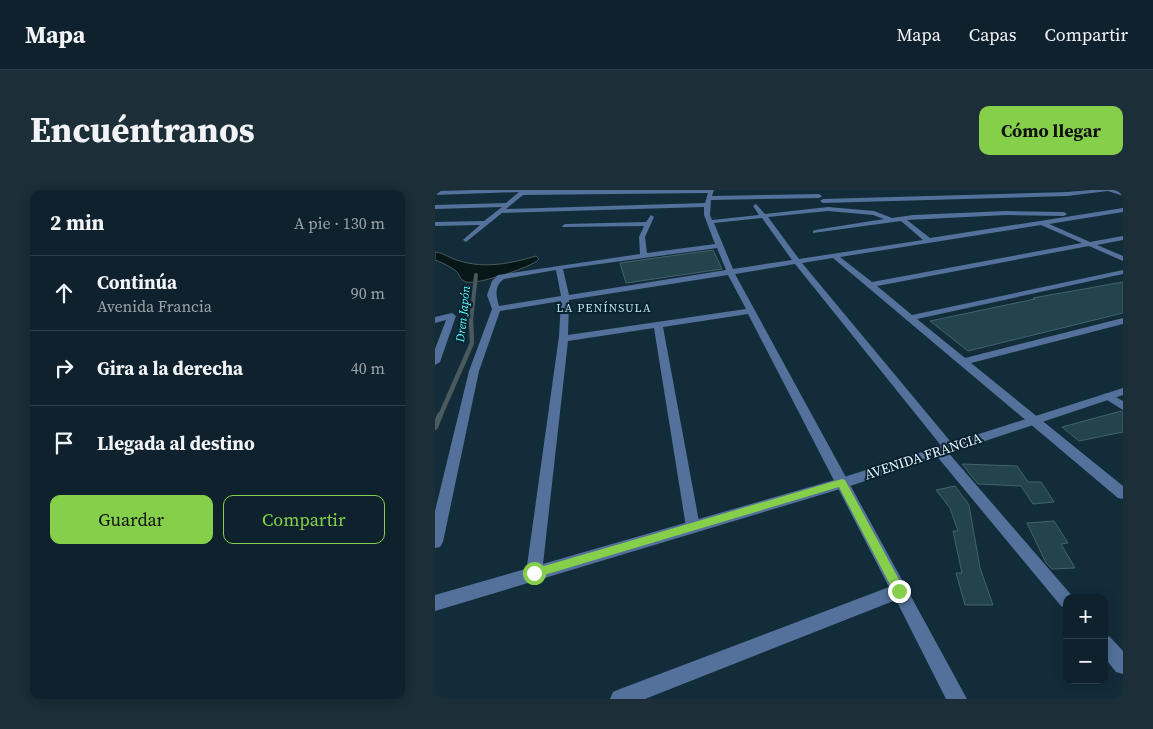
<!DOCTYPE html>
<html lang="es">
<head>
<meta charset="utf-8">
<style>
	body { margin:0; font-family:"Source Serif 4",serif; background:#1c2e38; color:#f1f3f6 }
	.controls { position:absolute; right:15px; bottom:15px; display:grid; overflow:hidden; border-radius:10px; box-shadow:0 2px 12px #0003 }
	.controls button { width:45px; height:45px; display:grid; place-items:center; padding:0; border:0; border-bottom:1px solid #2e3e48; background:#0e212c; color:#f1f3f6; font:25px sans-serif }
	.stop { position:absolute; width:15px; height:15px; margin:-11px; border:4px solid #86cf4b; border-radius:50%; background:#fff }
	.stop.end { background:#86cf4b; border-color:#fff; box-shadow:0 1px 5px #0008 }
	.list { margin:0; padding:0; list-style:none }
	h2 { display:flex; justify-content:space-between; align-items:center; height:65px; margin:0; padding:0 20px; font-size:21px }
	h2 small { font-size:16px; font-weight:400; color:#9ba3a9 }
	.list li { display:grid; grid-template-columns:32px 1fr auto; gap:15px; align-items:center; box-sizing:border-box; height:75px; padding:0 20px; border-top:1px solid #2e3e48 }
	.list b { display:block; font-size:19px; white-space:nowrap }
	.list p { margin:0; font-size:16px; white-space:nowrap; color:#9ba3a9 }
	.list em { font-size:16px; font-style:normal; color:#9ba3a9 }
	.actions { display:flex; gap:10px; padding:15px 20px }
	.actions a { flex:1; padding:11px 0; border:1px solid #86cf4b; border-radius:10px; text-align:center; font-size:18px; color:#86cf4b }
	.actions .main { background:#86cf4b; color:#111 }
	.icon { flex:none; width:28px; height:28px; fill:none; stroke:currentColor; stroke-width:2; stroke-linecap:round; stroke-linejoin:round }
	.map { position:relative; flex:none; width:688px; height:509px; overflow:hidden; border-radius:10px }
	header { display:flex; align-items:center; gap:30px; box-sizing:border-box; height:70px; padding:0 25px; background:#0e212c; border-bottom:1px solid #2e3e48 }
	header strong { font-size:24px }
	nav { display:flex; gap:28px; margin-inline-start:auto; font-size:18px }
	.intro { display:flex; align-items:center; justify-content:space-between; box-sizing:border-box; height:120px; padding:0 30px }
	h1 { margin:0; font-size:35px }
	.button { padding:12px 22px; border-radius:10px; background:#86cf4b; color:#111; font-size:18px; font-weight:700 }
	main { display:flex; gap:30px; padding:0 30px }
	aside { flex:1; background:#0e212c; border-radius:10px; box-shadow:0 2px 12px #0003 }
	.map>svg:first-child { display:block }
	.water { fill:#071616; stroke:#4b5a5c }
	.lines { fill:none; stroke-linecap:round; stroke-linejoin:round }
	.stream-far2 { stroke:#4b5a5c; stroke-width:4 }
	.stream-far1 { stroke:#4b5a5c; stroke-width:4.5 }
	.stream { stroke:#4b5a5c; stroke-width:6 }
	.building { fill:#24444d; stroke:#42636c }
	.minor { fill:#53719b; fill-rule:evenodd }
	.tertiary { fill:#53719b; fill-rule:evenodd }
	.route { fill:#86cf4b }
	.labels { text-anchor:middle; stroke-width:4; stroke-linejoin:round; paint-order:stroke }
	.far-neighbourhood-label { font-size:12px; letter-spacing:1px; fill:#c2dff2; stroke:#092230 }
	.far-water-label { font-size:12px; font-style:italic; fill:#57fefe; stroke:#092230 }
	.street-label { font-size:14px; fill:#ebf7ff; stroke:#092230 }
</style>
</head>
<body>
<header>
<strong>Mapa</strong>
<nav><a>Mapa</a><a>Capas</a><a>Compartir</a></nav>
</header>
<div class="intro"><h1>Encuéntranos</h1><a class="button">Cómo llegar</a></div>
<main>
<aside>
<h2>2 min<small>A pie · 130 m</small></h2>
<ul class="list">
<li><svg class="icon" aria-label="ahead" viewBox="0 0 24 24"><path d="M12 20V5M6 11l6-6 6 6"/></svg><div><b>Continúa</b><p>Avenida Francia</p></div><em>90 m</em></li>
<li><svg class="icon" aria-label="right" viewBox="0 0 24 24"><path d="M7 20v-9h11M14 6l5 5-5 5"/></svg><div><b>Gira a la derecha</b></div><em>40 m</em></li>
<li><svg class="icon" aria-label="arrive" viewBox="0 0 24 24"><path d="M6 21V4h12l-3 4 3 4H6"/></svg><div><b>Llegada al destino</b></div></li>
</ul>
<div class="actions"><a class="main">Guardar</a><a>Compartir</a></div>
</aside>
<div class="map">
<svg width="688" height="509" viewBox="0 0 688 509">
	<rect width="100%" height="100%" fill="#132c3a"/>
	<path class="water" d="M0,62C9,63 16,69 25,71C51,79 77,73 101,66L104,69C98,77 42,95 31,92C25,90 25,85 21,81C16,77 6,72 0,70Z"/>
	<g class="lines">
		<polyline class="stream-far2" points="36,131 41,85"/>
		<polyline class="stream-far1" points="5,226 37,153 36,130"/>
		<polyline class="stream" points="0,237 5,225"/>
	</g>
	<g class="building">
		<polygon points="278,60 287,79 191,93 185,73"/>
		<polygon points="688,92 688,123 533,161 495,131 600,109 598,108"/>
		<polygon points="686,221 688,222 688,242 644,251 627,237"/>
		<polygon points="527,274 582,276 593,292 606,292 619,312 598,314 586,296 543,294"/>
		<polygon points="520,296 534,315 545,378 558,415 530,415 521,383 527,383 518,341 523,341 515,318 501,300"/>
		<polygon points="619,331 633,353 626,354 640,378 617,379 611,373 592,333"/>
	</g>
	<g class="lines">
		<g class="minor">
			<path d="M41,0H279L277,6L384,4L387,6L384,8L276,10L275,25L277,30L324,25L318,16L321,14L330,24L393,17L439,21L457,28L478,25L571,21L629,22L632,24L629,26L571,25L472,30L495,48L688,18V22L614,34L655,52L688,46V50L662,55L688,66V71L654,56L442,96L477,125L688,80V84L482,129L530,168L688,128V134L536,173L688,296V309L683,308L398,68L367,73L520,257L518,260H511L639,408H632V418L626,416L500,264L498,261L500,258H508L360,74L300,84L532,509H511L461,410L210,509H175L178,502L185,499L454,397L313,124L228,137L265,337L263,341L258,343L253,341L251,337L219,138L133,151L107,383L105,388L99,390L93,388L91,383L124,146L126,111L65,121L44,181L8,352L5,357L0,358V321L34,181L57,119L52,105L57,91L63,85L205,64L204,47L209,36L128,37L127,36L130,34L211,32L216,25L219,27L210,47L212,63L280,54L269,25V17L67,23L31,52L28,50L29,49L45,35L0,36V32L49,31L67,17L0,19V15L71,13L84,2L0,5V1ZM273,3L270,13L71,19L88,5ZM393,21L438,25L449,29L380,40L378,41V43L466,31L488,50L364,69L333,27ZM327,28L357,70L298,79L279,33ZM606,35L647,53L437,92L405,67ZM282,58L291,80L134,105L128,79ZM121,80L126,106L64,116C61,106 59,96 69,89ZM293,85L311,119L133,145L134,110Z"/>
			<polygon points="656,0 681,0 688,2 688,6 673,1 632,6 388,13 385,11 388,9 632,2"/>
			<polygon points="17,123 21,126 5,172 0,175 0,159 11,130 0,133 0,127"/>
			<polygon points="673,203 688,211 688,220 669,208 667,206 669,204"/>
			<polygon points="669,444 675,447 688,461 688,484 681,482 669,467"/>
		</g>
		<polygon class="tertiary" points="688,198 688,205 412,297 0,421 0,405 406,288"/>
	</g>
	<polygon class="route" points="407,289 410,290 468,397 470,401 468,404 460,404 404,297 99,388 94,383 99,379"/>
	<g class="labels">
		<g class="far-neighbourhood-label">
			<text x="169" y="122">LA PENÍNSULA</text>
		</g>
		<g class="far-water-label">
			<text transform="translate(28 124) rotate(-84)" y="4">Dren Japón</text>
		</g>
		<g class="street-label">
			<text transform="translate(488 266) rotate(-18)" y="5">AVENIDA FRANCIA</text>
		</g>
	</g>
</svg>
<div class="controls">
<button>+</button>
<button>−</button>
</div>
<div class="stop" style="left:99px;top:383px"></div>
<div class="stop end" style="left:464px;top:401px"></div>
</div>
</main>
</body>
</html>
